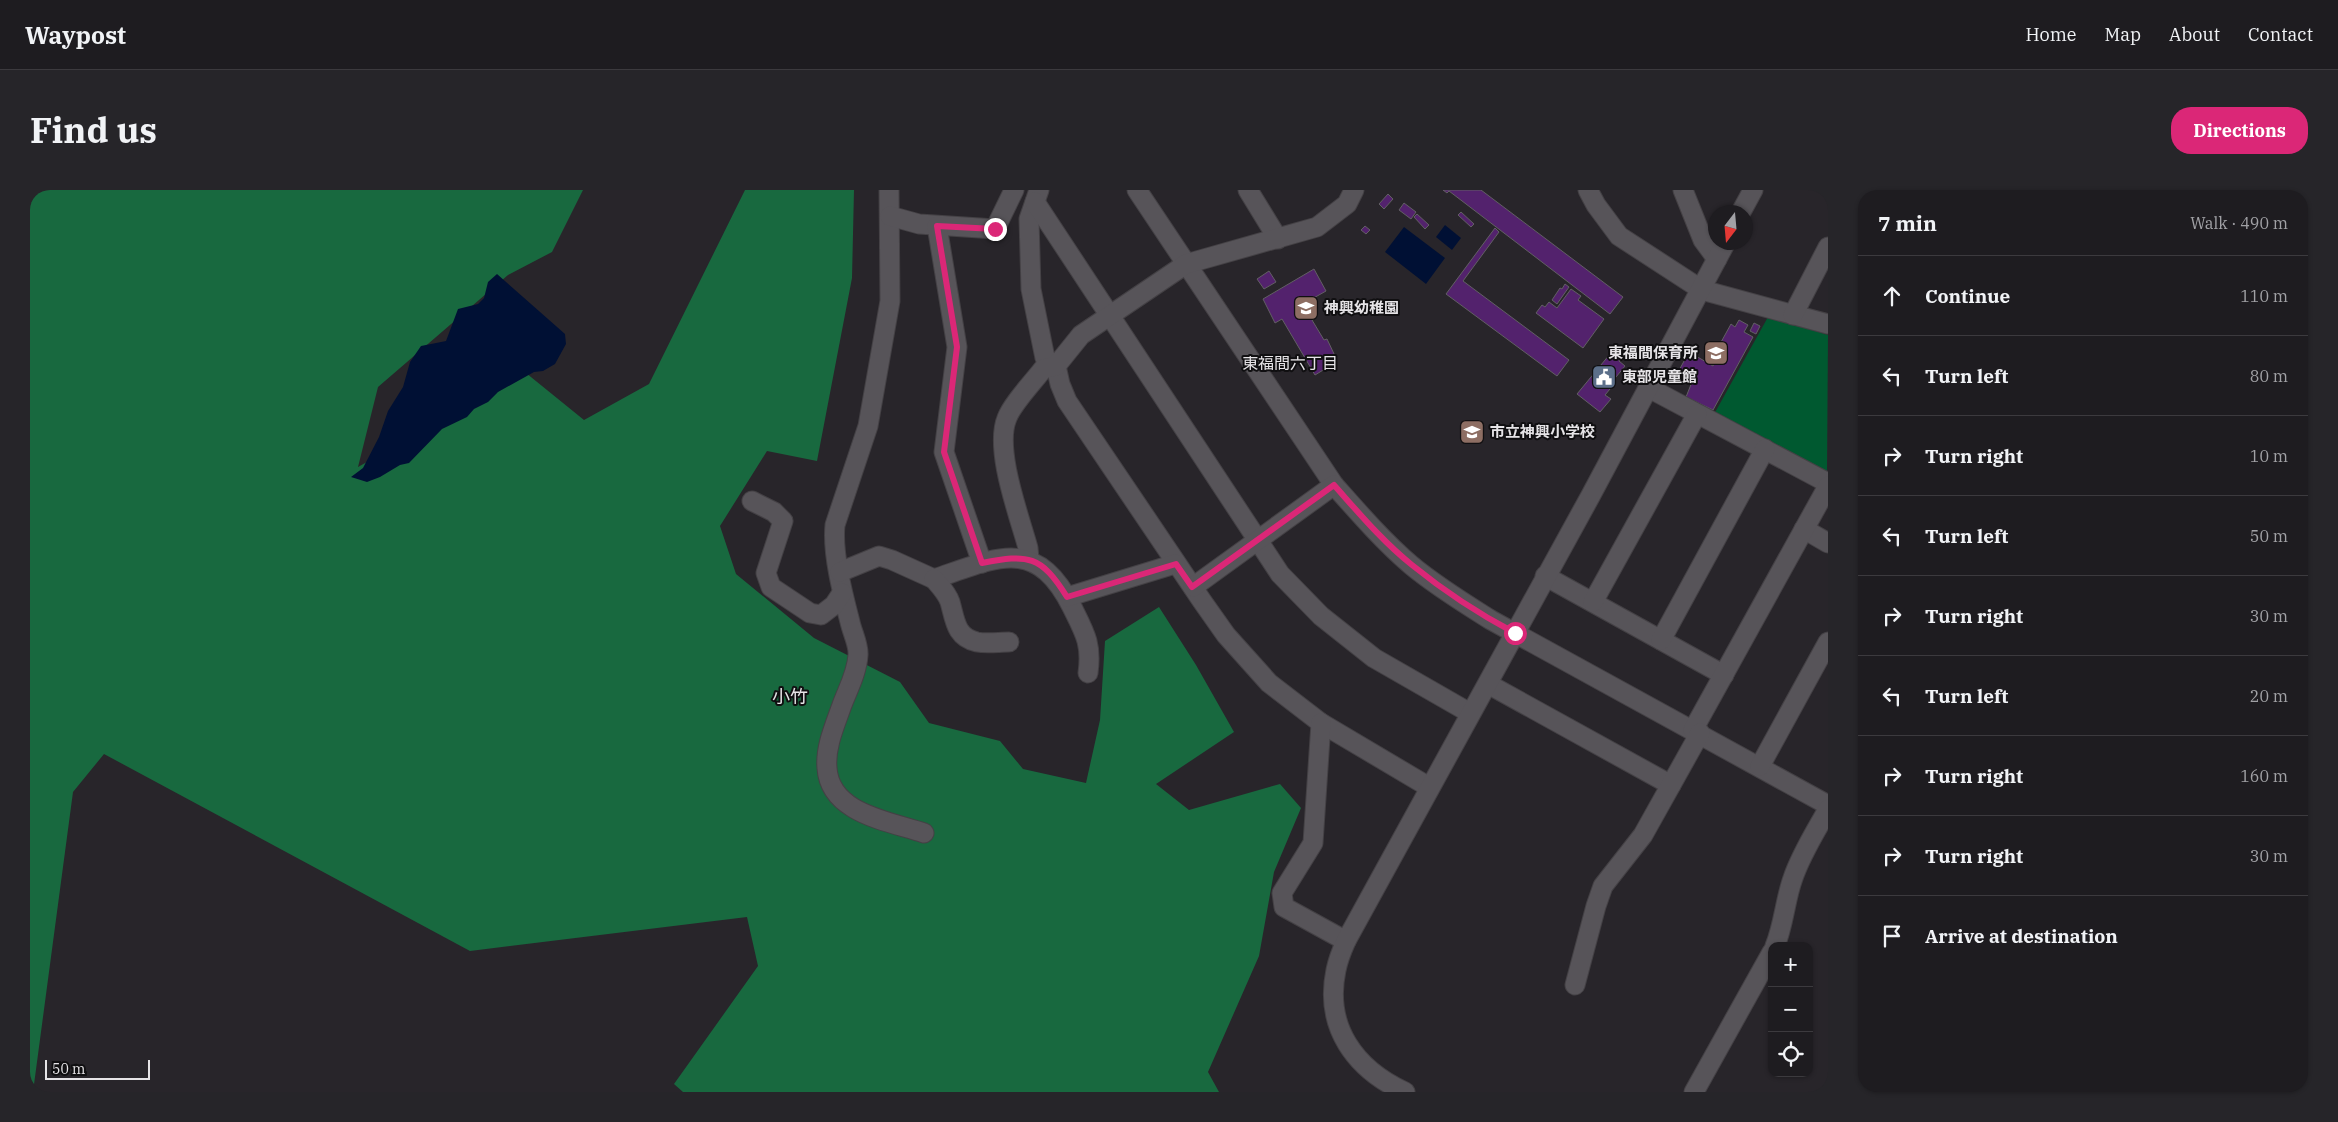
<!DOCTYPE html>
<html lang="en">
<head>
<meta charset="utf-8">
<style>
	body { margin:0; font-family:"IBM Plex Serif","Noto Sans JP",serif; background:#262529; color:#f1f3f6 }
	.controls { position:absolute; right:15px; bottom:15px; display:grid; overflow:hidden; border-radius:10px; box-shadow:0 1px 4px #0004 }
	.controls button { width:45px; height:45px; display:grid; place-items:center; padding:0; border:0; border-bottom:1px solid #3c3a3e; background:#1e1c20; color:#f1f3f6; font:25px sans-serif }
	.compass { position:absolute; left:1678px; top:15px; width:45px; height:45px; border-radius:50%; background:#1e1c20; box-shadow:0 1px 4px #0004; rotate:196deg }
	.scale { position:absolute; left:15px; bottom:12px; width:105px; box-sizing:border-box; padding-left:5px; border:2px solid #e6e4e7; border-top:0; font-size:14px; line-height:18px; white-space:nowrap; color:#e6e4e7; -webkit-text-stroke:4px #100f11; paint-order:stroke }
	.stop { position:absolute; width:15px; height:15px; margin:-11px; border:4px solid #db2777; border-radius:50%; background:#fff }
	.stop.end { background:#db2777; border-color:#fff; box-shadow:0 1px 5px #0008 }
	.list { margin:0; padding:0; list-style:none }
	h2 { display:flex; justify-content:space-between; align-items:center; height:65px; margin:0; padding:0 20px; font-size:21px }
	h2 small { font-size:16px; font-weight:400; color:#a1a1a5 }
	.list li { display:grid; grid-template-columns:32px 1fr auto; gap:15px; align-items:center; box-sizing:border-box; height:80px; padding:0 20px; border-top:1px solid #3c3a3e }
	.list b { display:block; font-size:19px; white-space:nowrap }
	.list em { font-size:16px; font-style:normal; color:#a1a1a5 }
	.icon { flex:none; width:28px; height:28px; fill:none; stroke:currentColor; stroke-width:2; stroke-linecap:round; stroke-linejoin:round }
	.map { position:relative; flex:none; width:1798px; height:902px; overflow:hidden; border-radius:20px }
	header { display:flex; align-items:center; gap:30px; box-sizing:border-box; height:70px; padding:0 25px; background:#1e1c20; border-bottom:1px solid #3c3a3e }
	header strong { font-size:24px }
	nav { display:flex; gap:28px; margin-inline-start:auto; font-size:18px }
	.intro { display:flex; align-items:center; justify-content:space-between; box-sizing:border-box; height:120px; padding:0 30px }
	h1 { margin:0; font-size:35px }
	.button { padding:12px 22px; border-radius:20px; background:#db2777; color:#fff; font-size:18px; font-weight:700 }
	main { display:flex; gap:30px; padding:0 30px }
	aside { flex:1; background:#1e1c20; border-radius:20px; box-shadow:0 1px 4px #0004 }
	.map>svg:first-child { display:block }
	.green { fill:#005930 }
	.forest { fill:#18693f }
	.water { fill:#001034 }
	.building { fill:#53226d; stroke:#625f64 }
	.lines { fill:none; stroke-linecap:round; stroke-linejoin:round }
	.minor-casing { stroke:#444145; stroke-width:21 }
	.minor { stroke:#575459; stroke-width:19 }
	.route { stroke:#db2777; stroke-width:6 }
	.labels { text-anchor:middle; stroke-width:4; stroke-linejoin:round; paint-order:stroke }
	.poi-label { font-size:15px; font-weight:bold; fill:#e6e4e7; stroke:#100f11; text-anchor:start }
	.neighbourhood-label { font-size:16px; fill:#e6e4e7; stroke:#100f11 }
	.quarter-label { font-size:18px; fill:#e6e4e7; stroke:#100f11 }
</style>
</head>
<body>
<header>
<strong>Waypost</strong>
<nav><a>Home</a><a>Map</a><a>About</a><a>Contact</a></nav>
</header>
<div class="intro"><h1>Find us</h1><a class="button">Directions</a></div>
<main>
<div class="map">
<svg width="1798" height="902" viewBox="0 0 1798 902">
	<rect width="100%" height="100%" fill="#28252a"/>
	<polygon class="green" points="1738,127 1798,145 1797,282 1683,226"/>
	<polygon class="forest" points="0,0 553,0 522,62 478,85 348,197 328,277 496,183 554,230 619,194 715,0 824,0 822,88 787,271 737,261 690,336 706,384 784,448 870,492 899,533 970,551 993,579 1056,593 1070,530 1075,451 1129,417 1166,475 1204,542 1126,594 1159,620 1250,594 1271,618 1244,682 1229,766 1178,882 1189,902 653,902 644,894 728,776 717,727 440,761 74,564 43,602 3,902 0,902"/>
	<g class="water">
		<polygon points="1415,35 1431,48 1422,60 1406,47"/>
		<polygon points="1374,37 1415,68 1396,94 1355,62"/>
		<polygon points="467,84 535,144 536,154 525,174 513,181 504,182 468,202 458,212 444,219 437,227 412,239 379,273 370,275 350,287 337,292 321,287 333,278 349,247 358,221 373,197 380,172 391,156 416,151 428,119 448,114 454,108 458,92"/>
	</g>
	<g class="building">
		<polygon points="1413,0 1451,0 1593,107 1580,124 1419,1 1417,3"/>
		<polygon points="1358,4 1363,9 1354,19 1349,14"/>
		<polygon points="1374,13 1386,22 1381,29 1369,20"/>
		<polygon points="1431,22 1444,34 1441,37 1428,25"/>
		<polygon points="1387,24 1399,35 1395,39 1384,27"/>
		<polygon points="1335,36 1340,40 1336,44 1331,40"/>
		<polygon points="1465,38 1469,42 1433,91 1539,170 1527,186 1416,104"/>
		<polygon points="1284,79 1296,101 1273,114 1284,129 1282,130 1294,150 1297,149 1305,166 1299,169 1303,174 1285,185 1252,129 1245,133 1233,109"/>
		<polygon points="1239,81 1246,92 1234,99 1227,89"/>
		<polygon points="1535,94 1539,97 1527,114 1522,110 1530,98 1532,99"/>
		<polygon points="1541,99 1551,106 1548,110 1574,129 1553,158 1506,123 1512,115 1515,117 1519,112 1527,118"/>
		<polygon points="1709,130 1718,135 1714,142 1723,147 1683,220 1656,207 1662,192 1647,184 1659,162 1683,176 1694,156 1690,154 1701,134 1705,137"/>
		<polygon points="1724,133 1730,136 1726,144 1720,141"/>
		<polygon points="1580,164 1590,169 1589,171 1595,176 1577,198 1580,199 1575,205 1581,209 1570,222 1547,204"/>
	</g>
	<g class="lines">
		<defs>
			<g id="minor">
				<path d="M859,0L860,111L838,236L805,335C802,363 813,405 820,432C822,442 829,455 828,465C827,483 818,499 812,515C805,535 795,557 797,578C800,624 859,631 894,643"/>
				<polyline points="1009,0 999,29 1001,99 1015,168 1026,176 1030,194 1037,211 1172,411 1196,445 1239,493 1291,533 1399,597"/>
				<path d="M1107,0L1304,295C1328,322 1353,351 1381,375C1406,396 1434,413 1461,430L1798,615"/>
				<polyline points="1218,0 1248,49"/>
				<polyline points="1558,0 1566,15 1589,46 1672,100 1798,134"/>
				<polyline points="1653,0 1673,50 1687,69"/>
				<polyline points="1005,12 1250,384 1291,426 1344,468 1440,523"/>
				<polyline points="1711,22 1723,0"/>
				<polyline points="860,26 889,34 965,39 984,0"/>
				<polyline points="907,36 927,157 914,262 952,373"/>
				<polyline points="1763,125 1798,57"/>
				<polyline points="1619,198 1798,293"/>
				<polyline points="722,311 744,322 753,331 736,383 741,397 780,423 791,425 804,415 812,403"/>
				<polyline points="1774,339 1798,353"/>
				<path d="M999,369L998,358C989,325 964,259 977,228C982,214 1004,191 1013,179L1026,176L1051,145L1156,74L1287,37L1317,14L1324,0"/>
				<path d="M810,382L849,366L862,370L904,389C966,368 1006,345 1042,417C1055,443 1062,454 1058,483"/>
				<polyline points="1515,386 1694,485"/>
				<path d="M904,389C910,396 917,403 920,412C925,429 925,447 947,452C957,454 969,452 979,452"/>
				<polyline points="1163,397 1304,295"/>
				<polyline points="1037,407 1145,374"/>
				<polyline points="1563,412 1667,224"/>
				<polyline points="1631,450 1735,259"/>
				<polyline points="1458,494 1641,595"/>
				<polyline points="1291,533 1283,653 1252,703 1254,717 1316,751"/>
				<polyline points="1663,540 1798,296"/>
				<polyline points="1730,576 1798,452"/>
				<path d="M1745,756C1754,734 1755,710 1763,688C1771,664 1786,641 1798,619"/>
				<polyline points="1545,795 1566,716 1573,696 1613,645 1670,543"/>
				<path d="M1375,902C1325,879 1294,837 1306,780C1308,770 1312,760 1316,751L1561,305L1696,52"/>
				<polyline points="1664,902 1742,762"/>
			</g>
		</defs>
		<use href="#minor" class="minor-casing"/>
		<use href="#minor" class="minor"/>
	</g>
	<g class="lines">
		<path class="route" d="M965,39L907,36L927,157L914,262L952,373C998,364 1011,365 1037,407L1146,374L1162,397L1304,295C1328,322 1353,352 1382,375C1414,401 1449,424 1485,443"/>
	</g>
	<defs>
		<symbol id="school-square" viewBox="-11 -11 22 22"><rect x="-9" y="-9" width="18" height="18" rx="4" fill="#8d6e63" stroke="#100f11"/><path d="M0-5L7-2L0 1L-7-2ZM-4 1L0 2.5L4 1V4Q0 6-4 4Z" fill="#fff"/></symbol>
		<symbol id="civic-square" viewBox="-11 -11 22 22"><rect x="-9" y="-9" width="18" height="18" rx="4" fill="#5c6f8a" stroke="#100f11"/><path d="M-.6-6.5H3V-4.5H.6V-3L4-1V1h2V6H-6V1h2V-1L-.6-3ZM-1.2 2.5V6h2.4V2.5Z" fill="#fff"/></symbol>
	</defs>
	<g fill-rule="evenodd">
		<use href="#school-square" x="1262" y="104" width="28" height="28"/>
		<use href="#school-square" x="1672" y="149" width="28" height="28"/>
		<use href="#civic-square" x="1560" y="173" width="28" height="28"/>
		<use href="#school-square" x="1428" y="228" width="28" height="28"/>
	</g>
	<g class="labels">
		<g class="poi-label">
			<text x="1294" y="123">神興幼稚園</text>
			<text x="1668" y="168" text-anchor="end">東福間保育所</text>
			<text x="1592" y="192">東部児童館</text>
			<text x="1460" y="247">市立神興小学校</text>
		</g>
		<g class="neighbourhood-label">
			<text x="1260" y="179">東福間六丁目</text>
		</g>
		<g class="quarter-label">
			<text x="760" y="513">小竹</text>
		</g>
	</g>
</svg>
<div class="controls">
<button>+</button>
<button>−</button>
<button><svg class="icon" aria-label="locate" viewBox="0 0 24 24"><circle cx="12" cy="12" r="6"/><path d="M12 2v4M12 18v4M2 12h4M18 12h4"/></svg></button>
</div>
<svg class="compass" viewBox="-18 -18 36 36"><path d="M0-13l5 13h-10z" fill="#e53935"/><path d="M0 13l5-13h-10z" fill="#a1a1a5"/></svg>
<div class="scale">50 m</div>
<div class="stop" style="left:1485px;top:443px"></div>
<div class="stop end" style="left:965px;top:39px"></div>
</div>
<aside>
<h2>7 min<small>Walk · 490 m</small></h2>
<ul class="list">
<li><svg class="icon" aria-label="ahead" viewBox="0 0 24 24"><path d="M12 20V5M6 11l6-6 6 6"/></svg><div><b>Continue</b></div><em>110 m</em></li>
<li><svg class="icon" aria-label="left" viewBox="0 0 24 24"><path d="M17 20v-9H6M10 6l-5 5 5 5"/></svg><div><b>Turn left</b></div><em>80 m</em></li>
<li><svg class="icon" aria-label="right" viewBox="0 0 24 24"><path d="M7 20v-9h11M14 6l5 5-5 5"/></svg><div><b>Turn right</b></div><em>10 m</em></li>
<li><svg class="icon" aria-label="left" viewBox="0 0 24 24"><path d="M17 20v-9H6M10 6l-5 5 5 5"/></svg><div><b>Turn left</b></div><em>50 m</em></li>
<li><svg class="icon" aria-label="right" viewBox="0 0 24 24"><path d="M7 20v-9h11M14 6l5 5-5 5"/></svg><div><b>Turn right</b></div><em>30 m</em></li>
<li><svg class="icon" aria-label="left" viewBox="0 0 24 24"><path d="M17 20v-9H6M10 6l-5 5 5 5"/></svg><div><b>Turn left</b></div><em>20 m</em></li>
<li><svg class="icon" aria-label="right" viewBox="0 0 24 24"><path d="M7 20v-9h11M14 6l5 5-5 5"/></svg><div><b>Turn right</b></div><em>160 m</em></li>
<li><svg class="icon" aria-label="right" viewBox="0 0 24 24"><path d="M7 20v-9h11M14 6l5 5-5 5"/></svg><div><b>Turn right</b></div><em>30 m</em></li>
<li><svg class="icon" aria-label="arrive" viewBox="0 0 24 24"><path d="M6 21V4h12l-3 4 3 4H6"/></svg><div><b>Arrive at destination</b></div></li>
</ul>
</aside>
</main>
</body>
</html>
